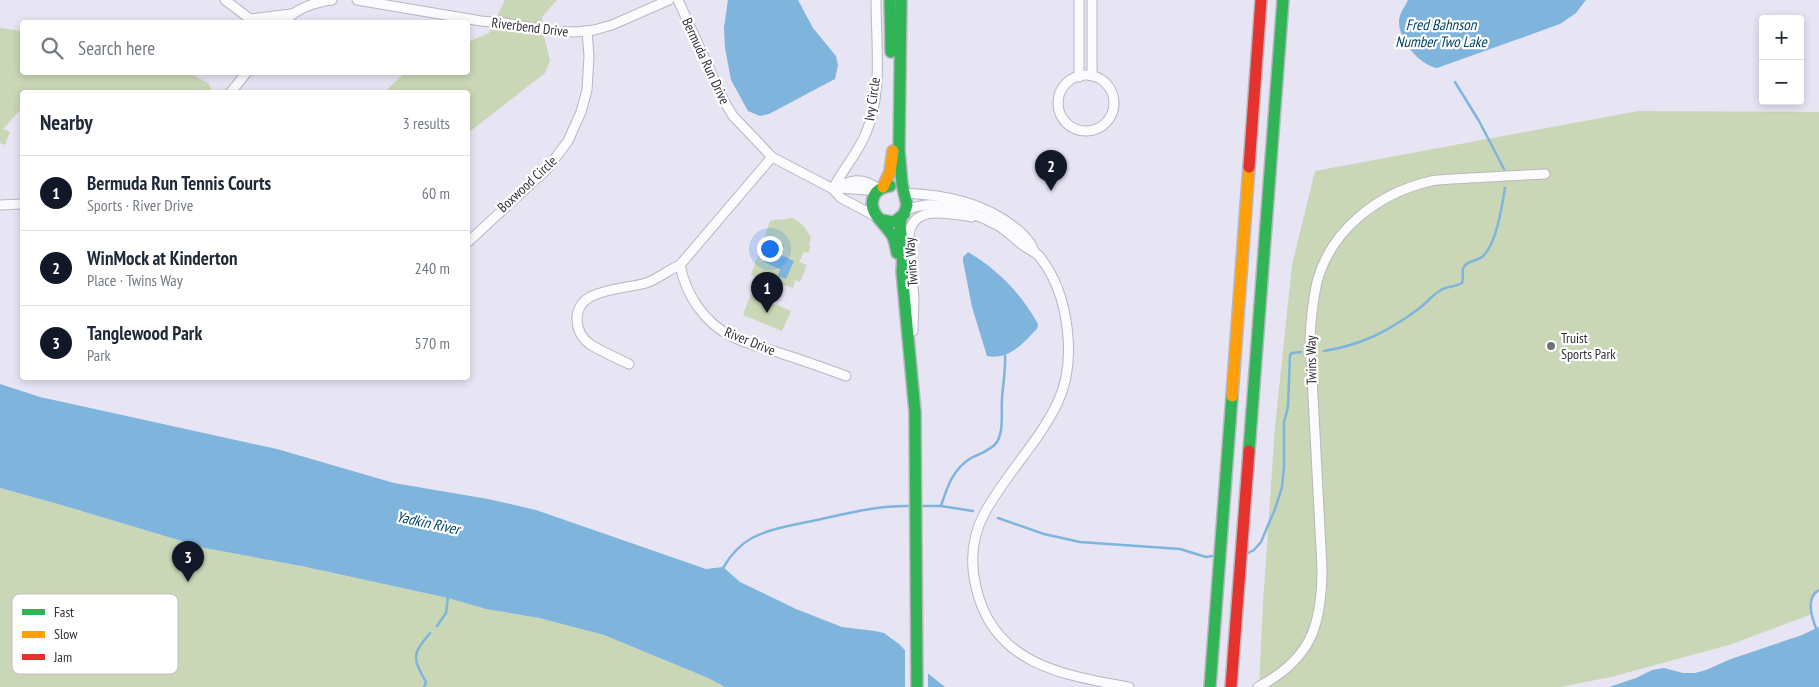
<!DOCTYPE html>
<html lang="en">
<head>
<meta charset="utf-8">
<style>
	body { margin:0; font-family:"PT Sans Narrow",sans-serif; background:#f2f2f3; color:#1f2937 }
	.controls { position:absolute; right:15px; top:15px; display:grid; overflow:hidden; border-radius:5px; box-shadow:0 2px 8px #0003 }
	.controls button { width:45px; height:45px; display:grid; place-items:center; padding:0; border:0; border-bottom:1px solid #e0e1e3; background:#fff; color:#1f2937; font:25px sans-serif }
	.you { position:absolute; left:769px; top:248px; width:18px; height:18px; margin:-12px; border:4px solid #fff; border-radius:50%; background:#1a73e8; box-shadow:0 0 0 8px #1a73e833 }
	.badge { display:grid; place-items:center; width:32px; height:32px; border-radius:50%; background:#111827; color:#fff; font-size:16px; font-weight:700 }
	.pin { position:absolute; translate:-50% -41px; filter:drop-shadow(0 1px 2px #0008) }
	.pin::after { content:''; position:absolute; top:26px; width:18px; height:15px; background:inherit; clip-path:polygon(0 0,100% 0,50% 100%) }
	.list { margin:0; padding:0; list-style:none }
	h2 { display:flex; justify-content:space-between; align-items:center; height:65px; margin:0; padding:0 20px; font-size:21px }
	h2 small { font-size:16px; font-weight:400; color:#747a83 }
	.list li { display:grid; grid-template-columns:32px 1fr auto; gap:15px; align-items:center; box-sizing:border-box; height:75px; padding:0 20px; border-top:1px solid #e0e1e3 }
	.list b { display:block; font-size:19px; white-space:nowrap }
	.list p { margin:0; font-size:16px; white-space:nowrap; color:#747a83 }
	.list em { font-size:16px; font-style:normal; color:#747a83 }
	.icon { flex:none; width:28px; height:28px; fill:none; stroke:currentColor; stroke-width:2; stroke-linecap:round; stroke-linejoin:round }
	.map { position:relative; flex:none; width:1819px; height:687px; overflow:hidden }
	.search { position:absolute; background:#fff; box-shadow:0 2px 8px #0003; left:20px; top:20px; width:450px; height:55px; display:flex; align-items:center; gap:12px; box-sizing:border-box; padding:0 18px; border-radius:5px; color:#747a83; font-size:19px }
	.panel { position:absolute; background:#fff; box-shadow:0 2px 8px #0003; left:20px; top:90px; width:450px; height:290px; border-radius:5px }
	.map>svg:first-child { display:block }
	.green { fill:#c9d7b6 }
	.water { fill:#7fb4dd }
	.pier { fill:#e7e4f4 }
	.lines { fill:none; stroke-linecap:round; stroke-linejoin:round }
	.stream { stroke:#7fb4dd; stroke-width:2.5 }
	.street-casing { stroke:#b8b6c2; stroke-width:11 }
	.fast-casing { stroke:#b8b6c2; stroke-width:14 }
	.slow-casing { stroke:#b8b6c2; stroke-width:14 }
	.jam-casing { stroke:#b8b6c2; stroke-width:14 }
	.street { stroke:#fbfbfd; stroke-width:9 }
	.fast { stroke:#30b455; stroke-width:11 }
	.slow { stroke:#ff9f0a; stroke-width:11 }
	.jam { stroke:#e5322d; stroke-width:11 }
	.poi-dot { fill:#716f7b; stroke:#fff; stroke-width:2 }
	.labels { text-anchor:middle; stroke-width:4.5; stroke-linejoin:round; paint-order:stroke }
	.street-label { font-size:14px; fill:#32303a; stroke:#fff }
	.poi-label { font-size:14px; fill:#32303a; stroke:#fff; text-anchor:start }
	.water-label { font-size:15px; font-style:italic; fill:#034366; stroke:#fff }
	.key { fill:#fff; stroke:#c2c1c4; stroke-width:1 }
	.key-label { font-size:14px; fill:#32303a }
</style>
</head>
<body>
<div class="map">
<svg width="1819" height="687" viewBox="0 0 1819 687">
	<rect width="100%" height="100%" fill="#e7e4f4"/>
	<g class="green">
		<polygon points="505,0 557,0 542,17 544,37 550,60 545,73 468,133 468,92 385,92 404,73 468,72 468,42 489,33"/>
		<polygon points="0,28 22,31 22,72 190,73 209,84 212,92 22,92 22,108 3,129 10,132 5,145 0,143"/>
		<path d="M1638,111L1819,112V589C1811,596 1810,604 1812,614L1729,645L1611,677L1560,687H1259L1263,603L1275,427L1292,265L1315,171Z"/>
		<path d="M790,218C799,218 807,230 811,237L809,245L811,246L808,253L804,252L799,262L807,265L800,282L795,280L793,288L768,280L766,284L751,275L770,221C776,218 783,221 790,218Z"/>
		<polygon points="751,294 791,311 782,331 743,315"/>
		<polygon points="0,488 58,504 205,548 306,567 448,598 486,609 539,618 604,635 708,678 725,687 0,687"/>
	</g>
	<g class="water">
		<polygon points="728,0 798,0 813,28 836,56 838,65 835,79 769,114 760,116 748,111 731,80 725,48 724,27"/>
		<path d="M1408,0H1586L1576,13L1560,24L1437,68C1420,65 1399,41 1399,22C1399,13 1405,7 1408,0Z"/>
		<polygon points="772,240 779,241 784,245 781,255 794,261 786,279 778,276 780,269 764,262"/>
		<path d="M968,252C998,270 1021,293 1038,324C1038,330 1035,330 1032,334C1020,347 1006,360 987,356L972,307L963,261V257Z"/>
		<polygon points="0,384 40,397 113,413 277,449 394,483 488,499 536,510 706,569 723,567 740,582 796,609 842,627 875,631 884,633 899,644 926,672 945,687 725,687 708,678 604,635 539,618 486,609 448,598 306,567 205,548 58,504 0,488"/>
		<polygon points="1819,627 1819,687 1609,687 1636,678 1652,670 1664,668 1683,673 1695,673 1706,670 1731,659 1802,635"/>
	</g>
	<polygon class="pier" points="905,646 928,670 928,687 905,687"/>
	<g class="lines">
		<g class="stream">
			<polyline points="1455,82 1479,121 1504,169"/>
			<path d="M1324,351C1361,345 1387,332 1417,310C1425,305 1433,294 1441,290C1447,286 1455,287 1462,283C1464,278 1462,274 1463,268C1467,259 1480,262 1485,254C1497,240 1502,206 1505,188"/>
			<polyline points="920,506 941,506 973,511"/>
			<path d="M941,506C947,487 953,469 971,458C979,454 992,450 997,442C1004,430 1001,412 1002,399C1003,383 1006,369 1005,353"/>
			<polyline points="998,518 1044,534 1080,542 1180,549 1206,557 1213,556"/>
			<polyline points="1248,553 1254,550 1261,542 1275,509 1282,487 1284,467 1284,423 1288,406 1290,355 1292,353 1301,352"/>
			<path d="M723,568C730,556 739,545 752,538C769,529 789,526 807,522C841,515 876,505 910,506"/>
			<path d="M1819,590C1804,598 1813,622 1819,635"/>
			<polyline points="437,626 446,613 448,596"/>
			<path d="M424,687L426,682C412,657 412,655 430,633"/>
		</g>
		<defs>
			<g id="street">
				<polyline points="225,0 250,19 291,14"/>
				<polyline points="357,0 481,21 505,23 551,31 576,32 594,30 612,25 669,0"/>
				<polyline points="678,0 724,101 733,116 772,157 833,189 841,198 877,217"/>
				<polyline points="1079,0 1079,77"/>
				<polyline points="1092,0 1092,76"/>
				<path d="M284,22C295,9 315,2 332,0"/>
				<circle cx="1086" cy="103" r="28"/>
				<polyline points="231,92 247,72"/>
				<path d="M772,157L680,265C686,295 704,323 733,337C747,344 765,348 780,353C802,360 824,368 846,376"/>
				<polyline points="838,188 867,190 879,189"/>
				<path d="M833,189C843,169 858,153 866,133C883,94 876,42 876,0"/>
				<path d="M833,189C851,180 861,176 879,189"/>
				<path d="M904,193C946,195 985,202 1018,230C1025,236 1031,242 1034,251"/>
				<polyline points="0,205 22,204"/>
				<path d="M907,210C937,197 970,211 997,225C1008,231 1016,241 1027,248C1032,251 1035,252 1039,256C1069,293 1078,361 1057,404C1038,443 1005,475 984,514C972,537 970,562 976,587C993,664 1062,675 1129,687"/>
				<polyline points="468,242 547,169 568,141 581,112 587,90 589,56 587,31"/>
				<path d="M913,331L914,298L909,236C912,203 950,214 972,217"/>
				<path d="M629,364C616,358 603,352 591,345C574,333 571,308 590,297C607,288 628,288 646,283C658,279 668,270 680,265"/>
				<path d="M1258,687C1311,659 1322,626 1322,568L1310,338C1311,319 1313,300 1317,282C1331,229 1379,193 1431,181C1443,179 1457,179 1469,178C1494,177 1519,175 1545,174"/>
			</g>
			<g id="fast">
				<polyline points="890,0 891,52"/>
				<path d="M890,186C883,187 877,189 874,196C866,213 887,224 893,237C895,242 896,248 897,253"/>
				<polyline points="901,218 900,225 903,252 902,272 915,412 917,687"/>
				<polyline points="882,220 892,222 897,220 904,214 907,205 902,184 899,150 901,0"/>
				<polyline points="1249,451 1283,0"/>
				<polyline points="1210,687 1232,396"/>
			</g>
			<g id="slow">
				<polyline points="883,187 890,172 893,151"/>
				<polyline points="1232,396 1249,167"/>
			</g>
			<g id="jam">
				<polyline points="1249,167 1261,0"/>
				<polyline points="1231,687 1249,451"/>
			</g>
		</defs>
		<use href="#street" class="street-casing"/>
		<use href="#fast" class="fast-casing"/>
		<use href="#slow" class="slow-casing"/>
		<use href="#jam" class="jam-casing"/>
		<use href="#street" class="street"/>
		<use href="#fast" class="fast"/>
		<use href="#slow" class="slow"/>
		<use href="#jam" class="jam"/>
	</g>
	<circle class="poi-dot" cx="1551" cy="346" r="5"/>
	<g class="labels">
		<g class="street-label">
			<text transform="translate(530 27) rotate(7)" y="5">Riverbend Drive</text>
			<text transform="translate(706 61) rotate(65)" y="5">Bermuda Run Drive</text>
			<text transform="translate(872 99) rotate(-82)" y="5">Ivy Circle</text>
			<text transform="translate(527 184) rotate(-43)" y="5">Boxwood Circle</text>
			<text transform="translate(911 262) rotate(-94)" y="5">Twins Way</text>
			<text transform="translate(750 341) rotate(22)" y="5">River Drive</text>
			<text transform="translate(1311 360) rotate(-91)" y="5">Twins Way</text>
		</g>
		<g class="poi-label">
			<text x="1561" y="343">Truist<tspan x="1561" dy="16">Sports Park</tspan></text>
		</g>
		<g class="water-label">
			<text x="1441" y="30">Fred Bahnson<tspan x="1441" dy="17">Number Two Lake</tspan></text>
			<text transform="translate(428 523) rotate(12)" y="5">Yadkin River</text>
		</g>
	</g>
	<rect x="12" y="594" width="166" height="80" rx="8" class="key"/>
	<rect x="22" y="609" width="23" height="6" fill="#30b455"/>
	<rect x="22" y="631" width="23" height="7" fill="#ff9f0a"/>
	<rect x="22" y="654" width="23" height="6" fill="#e5322d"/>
	<g class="key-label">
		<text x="54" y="617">Fast</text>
		<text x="54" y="639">Slow</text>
		<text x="54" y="662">Jam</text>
	</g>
</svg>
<div class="controls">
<button>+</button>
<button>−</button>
</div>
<div class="you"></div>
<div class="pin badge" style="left:767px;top:313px">1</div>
<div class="pin badge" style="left:1051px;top:191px">2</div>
<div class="pin badge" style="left:188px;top:582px">3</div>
<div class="search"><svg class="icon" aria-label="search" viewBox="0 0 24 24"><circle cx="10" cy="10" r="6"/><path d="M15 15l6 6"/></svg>Search here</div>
<section class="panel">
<h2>Nearby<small>3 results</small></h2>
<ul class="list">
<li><span class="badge">1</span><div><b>Bermuda Run Tennis Courts</b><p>Sports · River Drive</p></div><em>60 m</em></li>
<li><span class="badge">2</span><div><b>WinMock at Kinderton</b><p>Place · Twins Way</p></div><em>240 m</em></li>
<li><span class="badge">3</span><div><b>Tanglewood Park</b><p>Park</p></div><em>570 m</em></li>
</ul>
</section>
</div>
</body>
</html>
